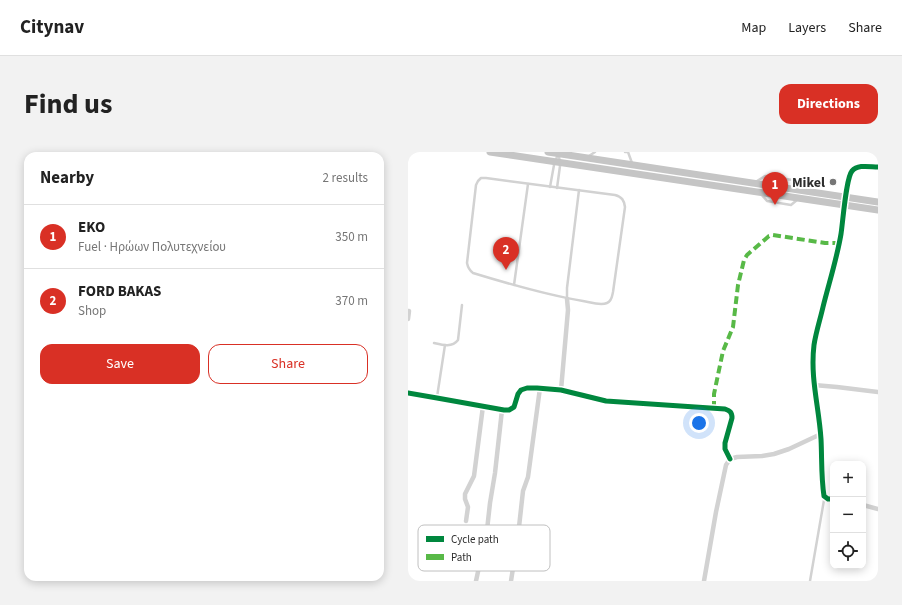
<!DOCTYPE html>
<html lang="en">
<head>
<meta charset="utf-8">
<style>
	body { margin:0; font-family:"Source Sans 3",sans-serif; background:#f2f2f2; color:#222 }
	.controls { position:absolute; right:12px; bottom:12px; display:grid; overflow:hidden; border-radius:8px; box-shadow:0 2px 10px #0003 }
	.controls button { width:36px; height:36px; display:grid; place-items:center; padding:0; border:0; border-bottom:1px solid #e0e0e0; background:#fff; color:#222; font:20px sans-serif }
	.you { position:absolute; left:291px; top:271px; width:14px; height:14px; margin:-10px; border:3px solid #fff; border-radius:50%; background:#1a73e8; box-shadow:0 0 0 6px #1a73e833 }
	.badge { display:grid; place-items:center; width:26px; height:26px; border-radius:50%; background:#d93025; color:#fff; font-size:13px; font-weight:700 }
	.pin { position:absolute; translate:-50% -33px; filter:drop-shadow(0 1px 2px #0008) }
	.pin::after { content:''; position:absolute; top:21px; width:14px; height:12px; background:inherit; clip-path:polygon(0 0,100% 0,50% 100%) }
	.list { margin:0; padding:0; list-style:none }
	h2 { display:flex; justify-content:space-between; align-items:center; height:52px; margin:0; padding:0 16px; font-size:17px }
	h2 small { font-size:13px; font-weight:400; color:#767676 }
	.list li { display:grid; grid-template-columns:26px 1fr auto; gap:12px; align-items:center; box-sizing:border-box; height:64px; padding:0 16px; border-top:1px solid #e0e0e0 }
	.list b { display:block; font-size:15px; white-space:nowrap }
	.list p { margin:0; font-size:13px; white-space:nowrap; color:#767676 }
	.list em { font-size:13px; font-style:normal; color:#767676 }
	.actions { display:flex; gap:8px; padding:12px 16px }
	.actions a { flex:1; padding:9px 0; border:1px solid #d93025; border-radius:12px; text-align:center; font-size:14px; color:#d93025 }
	.actions .main { background:#d93025; color:#fff }
	.icon { flex:none; width:22px; height:22px; fill:none; stroke:currentColor; stroke-width:2; stroke-linecap:round; stroke-linejoin:round }
	.map { position:relative; flex:none; width:470px; height:429px; overflow:hidden; border-radius:12px }
	header { display:flex; align-items:center; gap:24px; box-sizing:border-box; height:56px; padding:0 20px; background:#fff; border-bottom:1px solid #e0e0e0 }
	header strong { font-size:19px }
	nav { display:flex; gap:22px; margin-inline-start:auto; font-size:14px }
	.intro { display:flex; align-items:center; justify-content:space-between; box-sizing:border-box; height:96px; padding:0 24px }
	h1 { margin:0; font-size:28px }
	.button { padding:10px 18px; border-radius:12px; background:#d93025; color:#fff; font-size:14px; font-weight:700 }
	main { display:flex; gap:24px; padding:0 24px }
	aside { flex:1; background:#fff; border-radius:12px; box-shadow:0 2px 10px #0003 }
	.map>svg:first-child { display:block }
	.lines { fill:none; stroke-linecap:round; stroke-linejoin:round }
	.lane { stroke:#d2d2d2; stroke-width:2.5 }
	.street { stroke:#d2d2d2; stroke-width:4.5 }
	.primary { stroke:#c5c5c5; stroke-width:7 }
	.quiet { stroke:#58b947; stroke-width:4; stroke-dasharray:8 4; stroke-linecap:butt }
	.cycleway-casing { stroke:#fff; stroke-width:8 }
	.cycleway { stroke:#00873e; stroke-width:5 }
	.poi-dot { fill:#767676; stroke:#fff; stroke-width:1.5 }
	.labels { text-anchor:middle; stroke-width:4; stroke-linejoin:round; paint-order:stroke }
	.poi-label { font-size:14px; font-weight:bold; fill:#2d2d2d; stroke:#fff; text-anchor:end }
	.key { fill:#fff; stroke:#c0c0c0; stroke-width:1 }
	.key-label { font-size:11px; fill:#2d2d2d }
</style>
</head>
<body>
<header>
<strong>Citynav</strong>
<nav><a>Map</a><a>Layers</a><a>Share</a></nav>
</header>
<div class="intro"><h1>Find us</h1><a class="button">Directions</a></div>
<main>
<aside>
<h2>Nearby<small>2 results</small></h2>
<ul class="list">
<li><span class="badge">1</span><div><b>EKO</b><p>Fuel · Ηρώων Πολυτεχνείου</p></div><em>350 m</em></li>
<li><span class="badge">2</span><div><b>FORD BAKAS</b><p>Shop</p></div><em>370 m</em></li>
</ul>
<div class="actions"><a class="main">Save</a><a>Share</a></div>
</aside>
<div class="map">
<svg width="470" height="429" viewBox="0 0 470 429">
	<rect width="100%" height="100%" fill="#fff"/>
	<g class="lines">
		<g class="lane">
			<polyline points="217,0 220,0 224,11"/>
			<polyline points="181,4 187,0"/>
			<path d="M73,26H78L207,43C214,45 216,48 217,55L205,140C204,144 204,149 199,151C192,154 182,150 175,149C138,143 101,132 65,121C61,118 60,116 59,111L68,33L70,29Z"/>
			<polyline points="349,29 357,24 392,29 398,37"/>
			<polyline points="142,35 146,13 150,2"/>
			<polyline points="149,36 152,14 151,3"/>
			<polyline points="353,42 359,49 383,53 389,48"/>
			<polyline points="106,133 120,32"/>
			<polyline points="159,147 159,136 171,38"/>
			<path d="M26,191C34,193 44,196 50,188L54,153"/>
			<polyline points="29,245 37,193"/>
			<polyline points="402,429 416,348 418,346"/>
		</g>
		<g class="street">
			<polyline points="0,167 1,159"/>
			<polyline points="406,233 429,235 470,240"/>
			<polyline points="153,238 160,158 159,147"/>
			<path d="M0,241L29,246L96,258H101L106,255L110,242L113,238L119,236H129L153,238L198,249L317,257C322,259 324,260 324,266L317,291V297L322,307"/>
			<path d="M425,347H420L416,344C413,325 414,306 413,287C411,255 402,226 406,193C408,180 412,168 415,155C421,131 429,106 433,82C435,69 438,26 444,19C450,12 462,15 470,15"/>
			<polyline points="455,353 470,357"/>
			<polyline points="58,369 60,355 57,347 57,342 66,324 75,254"/>
			<polyline points="68,429 79,378 82,351 87,321 94,258"/>
			<polyline points="103,429 110,384 115,339 120,325 132,236"/>
			<polyline points="296,429 308,360 318,313 322,307 329,305 354,304 366,302 381,297 413,282"/>
		</g>
		<g class="primary">
			<polyline points="82,0 470,58"/>
			<polyline points="140,0 470,50"/>
		</g>
		<polyline class="quiet" points="306,257 306,242 315,199 325,175 330,133 336,108 339,103 361,84 365,83 417,91 431,91"/>
		<defs>
			<g id="cycleway">
				<path d="M0,241L29,246L96,258H101L106,255L110,242L113,238L119,236H129L153,238L198,249L317,257C322,259 324,260 324,266L317,291V297L322,307"/>
				<path d="M425,347H420L416,344C413,325 414,306 413,287C411,255 402,226 406,193C408,180 412,168 415,155C421,131 429,106 433,82C435,69 438,26 444,19C450,12 462,15 470,15"/>
			</g>
		</defs>
		<use href="#cycleway" class="cycleway-casing"/>
		<use href="#cycleway" class="cycleway"/>
	</g>
	<circle class="poi-dot" cx="425" cy="30" r="4"/>
	<g class="labels">
		<g class="poi-label">
			<text x="417" y="35">Mikel</text>
		</g>
	</g>
	<rect x="10" y="373" width="132" height="46" rx="6" class="key"/>
	<rect x="18" y="384" width="18" height="6" fill="#00873e"/>
	<rect x="18" y="402" width="18" height="6" fill="#58b947"/>
	<g class="key-label">
		<text x="43" y="391">Cycle path</text>
		<text x="43" y="409">Path</text>
	</g>
</svg>
<div class="controls">
<button>+</button>
<button>−</button>
<button><svg class="icon" aria-label="locate" viewBox="0 0 24 24"><circle cx="12" cy="12" r="6"/><path d="M12 2v4M12 18v4M2 12h4M18 12h4"/></svg></button>
</div>
<div class="you"></div>
<div class="pin badge" style="left:367px;top:53px">1</div>
<div class="pin badge" style="left:98px;top:118px">2</div>
</div>
</main>
</body>
</html>
